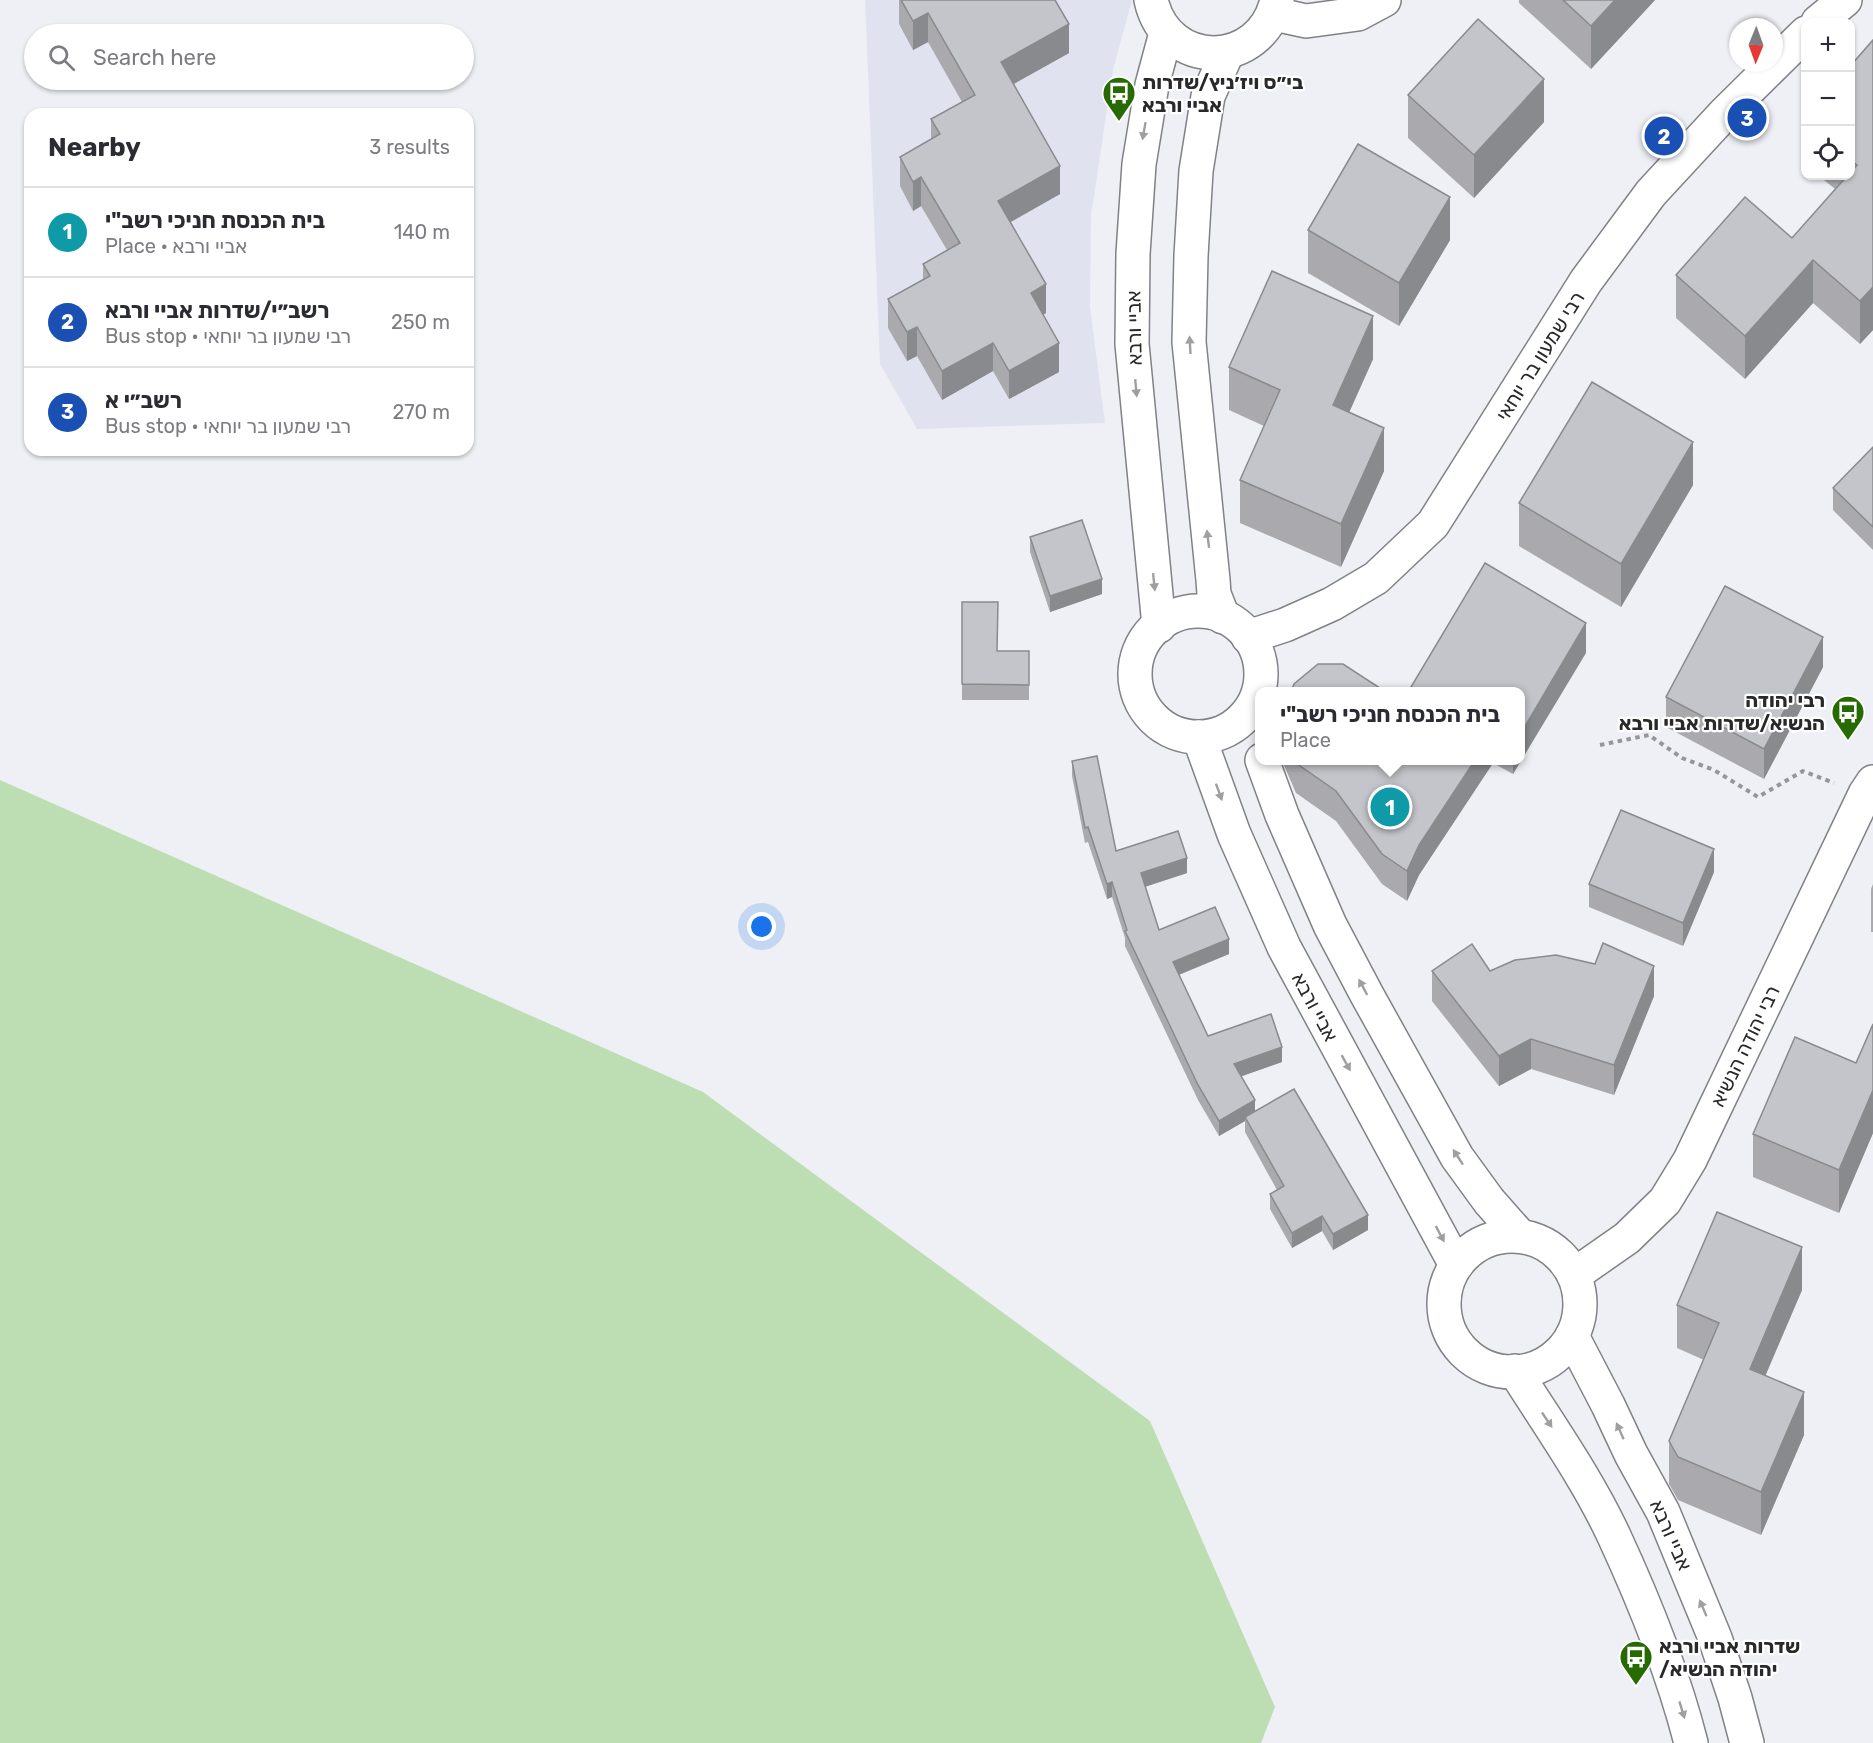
<!DOCTYPE html>
<html lang="en">
<head>
<meta charset="utf-8">
<style>
	body { margin:0; font-family:Rubik,"Noto Sans Hebrew",sans-serif; background:#f7f7f7; color:#2b2b33 }
	.controls { position:absolute; right:18px; top:18px; display:grid; overflow:hidden; border-radius:12px; box-shadow:0 2px 4px #0004 }
	.controls button { width:54px; height:54px; display:grid; place-items:center; padding:0; border:0; border-bottom:2px solid #e1e1e2; background:#fff; color:#2b2b33; font:30px sans-serif }
	.compass { position:absolute; left:1729px; top:18px; width:54px; height:54px; border-radius:50%; background:#fff; box-shadow:0 2px 4px #0004; rotate:181deg }
	.you { position:absolute; left:762px; top:927px; width:21px; height:21px; margin:-15px; border:4px solid #fff; border-radius:50%; background:#1a73e8; box-shadow:0 0 0 9px #1a73e833 }
	.badge { display:grid; place-items:center; width:39px; height:39px; border-radius:50%; background:#1a73e8; color:#fff; font-size:20px; font-weight:700 }
	.pin { position:absolute; translate:-50% -50%; border:3px solid #fff; box-shadow:0 2px 6px #0006 }
	.popup { position:absolute; left:1255px; top:687px; width:270px; height:78px; box-sizing:border-box; display:grid; place-content:center; border-radius:12px; background:#fff; filter:drop-shadow(0 2px 4px #0005); font-size:20px; white-space:nowrap; color:#7c7c81 }
	.popup b { font-size:22px; color:#2b2b33 }
	.popup::after { content:''; position:absolute; left:50%; top:100%; margin-left:-12px; border:12px solid transparent; border-top-color:#fff }
	.list { margin:0; padding:0; list-style:none }
	h2 { display:flex; justify-content:space-between; align-items:center; height:78px; margin:0; padding:0 24px; font-size:26px }
	h2 small { font-size:20px; font-weight:400; color:#7c7c81 }
	.list li { display:grid; grid-template-columns:39px 1fr auto; gap:18px; align-items:center; box-sizing:border-box; height:90px; padding:0 24px; border-top:2px solid #e1e1e2 }
	.list b { display:block; font-size:22px; white-space:nowrap }
	.list p { margin:0; font-size:20px; white-space:nowrap; color:#7c7c81 }
	.list em { font-size:20px; font-style:normal; color:#7c7c81 }
	.icon { flex:none; width:33px; height:33px; fill:none; stroke:currentColor; stroke-width:2; stroke-linecap:round; stroke-linejoin:round }
	.map { position:relative; flex:none; width:1873px; height:1743px; overflow:hidden }
	.search { position:absolute; background:#fff; box-shadow:0 2px 4px #0004; left:24px; top:24px; width:450px; height:66px; display:flex; align-items:center; gap:15px; box-sizing:border-box; padding:0 21px; border-radius:33px; color:#7c7c81; font-size:22px }
	.panel { position:absolute; background:#fff; box-shadow:0 2px 4px #0004; left:24px; top:108px; width:450px; height:348px; border-radius:18px }
	.map>svg:first-child { display:block }
	.built { fill:#e0e3ef }
	.green { fill:#bddeb3 }
	.lines { fill:none; stroke-linecap:round; stroke-linejoin:round }
	.minor-casing { stroke:#808286; stroke-width:36 }
	.path { stroke:#95969a; stroke-width:4; stroke-dasharray:4.5 4.5; stroke-linecap:butt }
	.minor { stroke:#fff; stroke-width:33 }
	.wall { fill:#a9a9ae }
	.shaded-wall { fill:#898a8d }
	.building { fill:#c4c5ca; stroke:#898a8d; stroke-width:1.5 }
	.oneway { fill:#9f9fa0 }
	.labels { text-anchor:middle; stroke-width:4.5; stroke-linejoin:round; paint-order:stroke }
	.poi-label { font-size:20px; font-weight:bold; fill:#29292b; stroke:#fff; text-anchor:start }
	.street-label { font-size:20px; fill:#29292b; stroke:#fff }
</style>
</head>
<body>
<div class="map">
<svg width="1873" height="1743" viewBox="0 0 1873 1743">
	<rect width="100%" height="100%" fill="#eff0f5"/>
	<polygon class="built" points="865,0 1132,0 1113,70 1091,216 1090,307 1105,423 917,429 880,364"/>
	<polygon class="green" points="0,780 703,1092 1150,1421 1275,1707 1261,1743 0,1743"/>
	<g class="lines">
		<defs>
			<g id="minor">
				<path d="M1151,0C1167,71 1261,70 1277,0"/>
				<polyline points="1274,14 1306,21 1358,14 1384,0"/>
				<polyline points="1818,22 1845,0"/>
				<circle cx="1198" cy="674" r="63"/>
				<polyline points="1223,617 1214,594 1213,580 1189,342 1191,256 1196,171 1208,96 1227,53"/>
				<polyline points="1159,626 1132,344 1133,254 1139,164 1152,85 1166,33"/>
				<polyline points="1248,637 1285,625 1332,604 1376,578 1433,524 1586,281 1651,193 1725,113 1806,33"/>
				<polyline points="1199,737 1234,834 1284,947 1456,1265"/>
				<polyline points="1262,760 1282,815 1330,925 1367,995 1457,1157 1489,1201 1520,1236"/>
				<circle cx="1512" cy="1304" r="68"/>
				<polyline points="1574,1275 1627,1238 1665,1201 1690,1160 1865,794 1873,782"/>
				<polyline points="1572,1336 1608,1405 1631,1454 1663,1512 1715,1638 1735,1698 1747,1743"/>
				<path d="M1515,1371C1549,1425 1587,1478 1614,1536C1645,1603 1673,1672 1691,1743"/>
			</g>
		</defs>
		<use href="#minor" class="minor-casing"/>
		<polyline class="path" points="1600,745 1649,735 1682,758 1714,770 1758,797 1803,771 1834,783"/>
		<use href="#minor" class="minor"/>
	</g>
	<g class="wall">
		<polygon points="899,0 1055,0 1069,53 1014,84 1060,194 1011,222 1046,313 1043,315 1059,372 1009,399 993,371 942,400 917,356 907,361 888,328 888,299 923,279 923,264 947,250 921,206 913,211 900,186 900,157 931,139 931,119 962,102 928,42 913,50 899,24"/>
		<polygon points="1519,0 1655,0 1591,69 1519,3"/>
		<polygon points="1873,40 1873,330 1860,344 1813,303 1745,379 1676,318 1676,275 1792,238 1835,189 1819,176 1851,176 1851,65"/>
		<polygon points="1408,95 1544,122 1474,198 1408,138"/>
		<polygon points="1806,116 1806,163 1803,161 1803,118"/>
		<polygon points="1308,230 1450,240 1399,326 1308,273"/>
		<polygon points="1373,359 1349,413 1384,471 1341,567 1240,523 1240,480 1264,426 1229,410 1229,367"/>
		<polygon points="1873,447 1873,550 1833,510 1833,488"/>
		<polygon points="1693,485 1621,607 1519,546 1519,503"/>
		<polygon points="1030,537 1102,594 1050,612 1030,552"/>
		<polygon points="962,602 997,651 1029,651 1029,700 962,700"/>
		<polygon points="1586,653 1513,774 1493,763 1419,875 1407,901 1382,884 1336,821 1296,793 1283,763 1283,760 1521,760"/>
		<polygon points="1823,667 1764,779 1666,727 1666,697"/>
		<polygon points="1072,761 1116,851 1187,873 1145,887 1159,930 1229,954 1179,975 1208,1036 1282,1062 1241,1076 1255,1111 1368,1230 1333,1250 1322,1231 1292,1248 1270,1209 1270,1194 1277,1190 1245,1132 1245,1121 1219,1136 1198,1100 1125,946 1125,938 1112,897 1107,899 1088,842 1085,843 1072,776"/>
		<polygon points="1714,872 1683,946 1589,907 1589,884"/>
		<polygon points="1873,884 1873,932 1871,932 1871,889"/>
		<polygon points="1432,971 1490,971 1654,996 1614,1095 1531,1069 1499,1086 1432,1001"/>
		<polygon points="1873,1024 1873,1133 1839,1213 1753,1177 1753,1134 1856,1063"/>
		<polygon points="1802,1290 1765,1375 1804,1435 1761,1535 1678,1500 1669,1484 1669,1441 1704,1360 1677,1348 1677,1305"/>
	</g>
	<g class="shaded-wall">
		<polygon points="1615,0 1655,0 1591,69 1591,26"/>
		<polygon points="928,13 928,42 913,50 913,21"/>
		<polygon points="1069,24 1069,53 1001,91 1001,62"/>
		<polygon points="1544,79 1544,122 1474,198 1474,155"/>
		<polygon points="1060,166 1060,194 998,229 998,201"/>
		<polygon points="921,177 921,206 913,211 913,182"/>
		<polygon points="1450,197 1450,240 1399,326 1399,283"/>
		<polygon points="1813,260 1813,303 1745,379 1745,336"/>
		<polygon points="1046,284 1046,313 1031,322 1031,293"/>
		<polygon points="1873,287 1873,330 1860,344 1860,301"/>
		<polygon points="1373,316 1373,359 1333,448 1333,405"/>
		<polygon points="917,327 917,356 907,361 907,332"/>
		<polygon points="993,343 993,371 942,400 942,371"/>
		<polygon points="1059,343 1059,372 1009,399 1009,371"/>
		<polygon points="1384,428 1384,471 1341,567 1341,524"/>
		<polygon points="1693,442 1693,485 1621,607 1621,564"/>
		<polygon points="1102,579 1102,594 1050,612 1050,596"/>
		<polygon points="1586,623 1586,653 1513,774 1513,760 1521,760 1521,733"/>
		<polygon points="1823,637 1823,667 1764,779 1764,749"/>
		<polygon points="1475,760 1493,760 1493,763 1419,875 1407,901 1407,871 1419,845"/>
		<polygon points="1714,849 1714,872 1683,946 1683,923"/>
		<polygon points="1187,858 1187,873 1141,888 1141,873"/>
		<polygon points="1112,882 1112,897 1107,899 1107,884"/>
		<polygon points="1229,939 1229,954 1173,977 1173,962"/>
		<polygon points="1654,966 1654,996 1614,1095 1614,1065"/>
		<polygon points="1531,1039 1531,1069 1499,1086 1499,1056"/>
		<polygon points="1282,1047 1282,1062 1234,1079 1234,1064"/>
		<polygon points="1873,1090 1873,1133 1839,1213 1839,1170"/>
		<polygon points="1255,1100 1255,1115 1245,1117 1245,1121 1219,1136 1219,1121"/>
		<polygon points="1368,1215 1368,1230 1333,1250 1333,1234"/>
		<polygon points="1322,1216 1322,1231 1292,1248 1292,1233"/>
		<polygon points="1802,1247 1802,1290 1750,1412 1750,1369"/>
		<polygon points="1804,1392 1804,1435 1761,1535 1761,1492"/>
	</g>
	<g class="building">
		<polygon points="901,0 1055,0 1069,24 1001,62 1060,166 998,201 1046,284 1031,293 1059,343 1009,371 993,343 942,371 917,327 907,332 888,299 930,276 923,264 960,243 921,177 913,182 900,157 940,134 931,119 975,95 928,13 913,21"/>
		<polygon points="1563,0 1615,0 1591,26"/>
		<polygon points="1478,19 1544,79 1474,155 1408,95"/>
		<polygon points="1873,40 1873,287 1860,301 1813,260 1745,336 1676,275 1745,197 1792,238 1847,176 1851,176 1851,172 1857,165 1851,160 1851,65"/>
		<polygon points="1358,144 1450,197 1399,283 1308,230"/>
		<polygon points="1272,271 1373,316 1333,405 1384,428 1341,524 1240,480 1280,390 1229,367"/>
		<polygon points="1592,382 1693,442 1621,564 1519,503"/>
		<polygon points="1873,447 1873,527 1833,488"/>
		<polygon points="1082,520 1102,579 1050,596 1030,537"/>
		<polygon points="1485,563 1586,623 1521,733 1521,692 1408,692"/>
		<polygon points="1725,586 1823,637 1764,749 1666,697"/>
		<polygon points="962,602 998,602 997,651 1029,651 1029,685 962,684"/>
		<polygon points="1318,664 1343,664 1386,692 1291,692 1294,684"/>
		<polygon points="1097,756 1116,851 1178,831 1187,858 1141,873 1159,930 1215,907 1229,939 1173,962 1208,1036 1271,1014 1282,1047 1234,1064 1255,1100 1219,1121 1198,1085 1125,931 1127,930 1112,882 1107,884 1088,827 1085,828 1072,761"/>
		<polygon points="1295,760 1475,760 1419,845 1407,871 1382,854 1336,791 1296,763"/>
		<polygon points="1621,810 1714,849 1683,923 1589,884"/>
		<polygon points="1603,943 1654,966 1614,1065 1531,1039 1499,1056 1432,971 1472,944 1490,971 1515,960 1556,955 1595,964"/>
		<polygon points="1873,1024 1873,1090 1839,1170 1753,1134 1795,1037 1856,1063"/>
		<polygon points="1294,1089 1368,1215 1333,1234 1322,1216 1292,1233 1270,1194 1284,1186 1245,1117"/>
		<polygon points="1717,1212 1802,1247 1750,1369 1804,1392 1761,1492 1678,1457 1669,1441 1719,1323 1677,1305"/>
	</g>
	<defs><path id="oneway-solid" d="M-6-.8H1V-3.2L6.5 0L1 3.2V.8H-6Z" transform="scale(1.5)"/></defs>
	<g class="oneway">
		<use href="#oneway-solid" transform="translate(1144 131) rotate(100)"/>
		<use href="#oneway-solid" transform="translate(1190 345) rotate(-93)"/>
		<use href="#oneway-solid" transform="translate(1136 388) rotate(85)"/>
		<use href="#oneway-solid" transform="translate(1208 539) rotate(-97)"/>
		<use href="#oneway-solid" transform="translate(1154 582) rotate(84)"/>
		<use href="#oneway-solid" transform="translate(1219 792) rotate(70)"/>
		<use href="#oneway-solid" transform="translate(1363 987) rotate(-118)"/>
		<use href="#oneway-solid" transform="translate(1346 1063) rotate(61)"/>
		<use href="#oneway-solid" transform="translate(1458 1157) rotate(-123)"/>
		<use href="#oneway-solid" transform="translate(1440 1234) rotate(62)"/>
		<use href="#oneway-solid" transform="translate(1547 1420) rotate(56)"/>
		<use href="#oneway-solid" transform="translate(1620 1431) rotate(-114)"/>
		<use href="#oneway-solid" transform="translate(1703 1608) rotate(-113)"/>
		<use href="#oneway-solid" transform="translate(1682 1710) rotate(73)"/>
	</g>
	<defs>
		<symbol id="bus-pin" viewBox="-11 -11 22 30"><path d="M0 17L-7.5 6A9.5 9.5 0 1 1 7.5 6Z" fill="#266a01" stroke="#fff"/><path d="M-5-6H5V4H4V6H2V4H-2V6H-4V4H-5ZM-3.5-4V0h7V-4ZM-3.5 1.2v1.5H-2V1.2ZM2 1.2v1.5H3.5V1.2Z" fill="#fff"/></symbol>
	</defs>
	<g fill-rule="evenodd">
		<use href="#bus-pin" x="1100" y="74" width="38" height="52"/>
		<use href="#bus-pin" x="1829" y="693" width="38" height="52"/>
		<use href="#bus-pin" x="1617" y="1638" width="38" height="52"/>
	</g>
	<g class="labels">
		<g class="poi-label">
			<text x="1142" y="89">בי״ס ויז׳ניץ/שדרות<tspan x="1142" dy="23">אביי ורבא</tspan></text>
			<text x="1825" y="707" text-anchor="end">רבי יהודה<tspan x="1825" dy="23">הנשיא/שדרות אביי ורבא</tspan></text>
			<text x="1659" y="1653">שדרות אביי ורבא<tspan x="1659" dy="23">/יהודה הנשיא</tspan></text>
		</g>
		<g class="street-label">
			<text transform="translate(1134 328) rotate(-91)" y="7">אביי ורבא</text>
			<text transform="translate(1540 356) rotate(-58)" y="7">רבי שמעון בר יוחאי</text>
			<text transform="translate(1315 1007) rotate(62)" y="7">אביי ורבא</text>
			<text transform="translate(1745 1046) rotate(-64)" y="7">רבי יהודה הנשיא</text>
			<text transform="translate(1671 1535) rotate(66)" y="7">אביי ורבא</text>
		</g>
	</g>
</svg>
<div class="controls">
<button>+</button>
<button>−</button>
<button><svg class="icon" aria-label="locate" viewBox="0 0 24 24"><circle cx="12" cy="12" r="6"/><path d="M12 2v4M12 18v4M2 12h4M18 12h4"/></svg></button>
</div>
<svg class="compass" viewBox="-18 -18 36 36"><path d="M0-13l5 13h-10z" fill="#e53935"/><path d="M0 13l5-13h-10z" fill="#7c7c81"/></svg>
<div class="you"></div>
<div class="pin badge" style="left:1390px;top:807px;background:#0f9aa8">1</div>
<div class="popup"><b>בית הכנסת חניכי רשב&quot;י</b>Place</div>
<div class="pin badge" style="left:1664px;top:136px;background:#1a4fb4">2</div>
<div class="pin badge" style="left:1747px;top:118px;background:#1a4fb4">3</div>
<div class="search"><svg class="icon" aria-label="search" viewBox="0 0 24 24"><circle cx="10" cy="10" r="6"/><path d="M15 15l6 6"/></svg>Search here</div>
<section class="panel">
<h2>Nearby<small>3 results</small></h2>
<ul class="list">
<li><span class="badge" style="background:#0f9aa8">1</span><div><b>בית הכנסת חניכי רשב&quot;י</b><p>Place · אביי ורבא</p></div><em>140 m</em></li>
<li><span class="badge" style="background:#1a4fb4">2</span><div><b>רשב״י/שדרות אביי ורבא</b><p>Bus stop · רבי שמעון בר יוחאי</p></div><em>250 m</em></li>
<li><span class="badge" style="background:#1a4fb4">3</span><div><b>רשב״י א</b><p>Bus stop · רבי שמעון בר יוחאי</p></div><em>270 m</em></li>
</ul>
</section>
</div>
</body>
</html>
